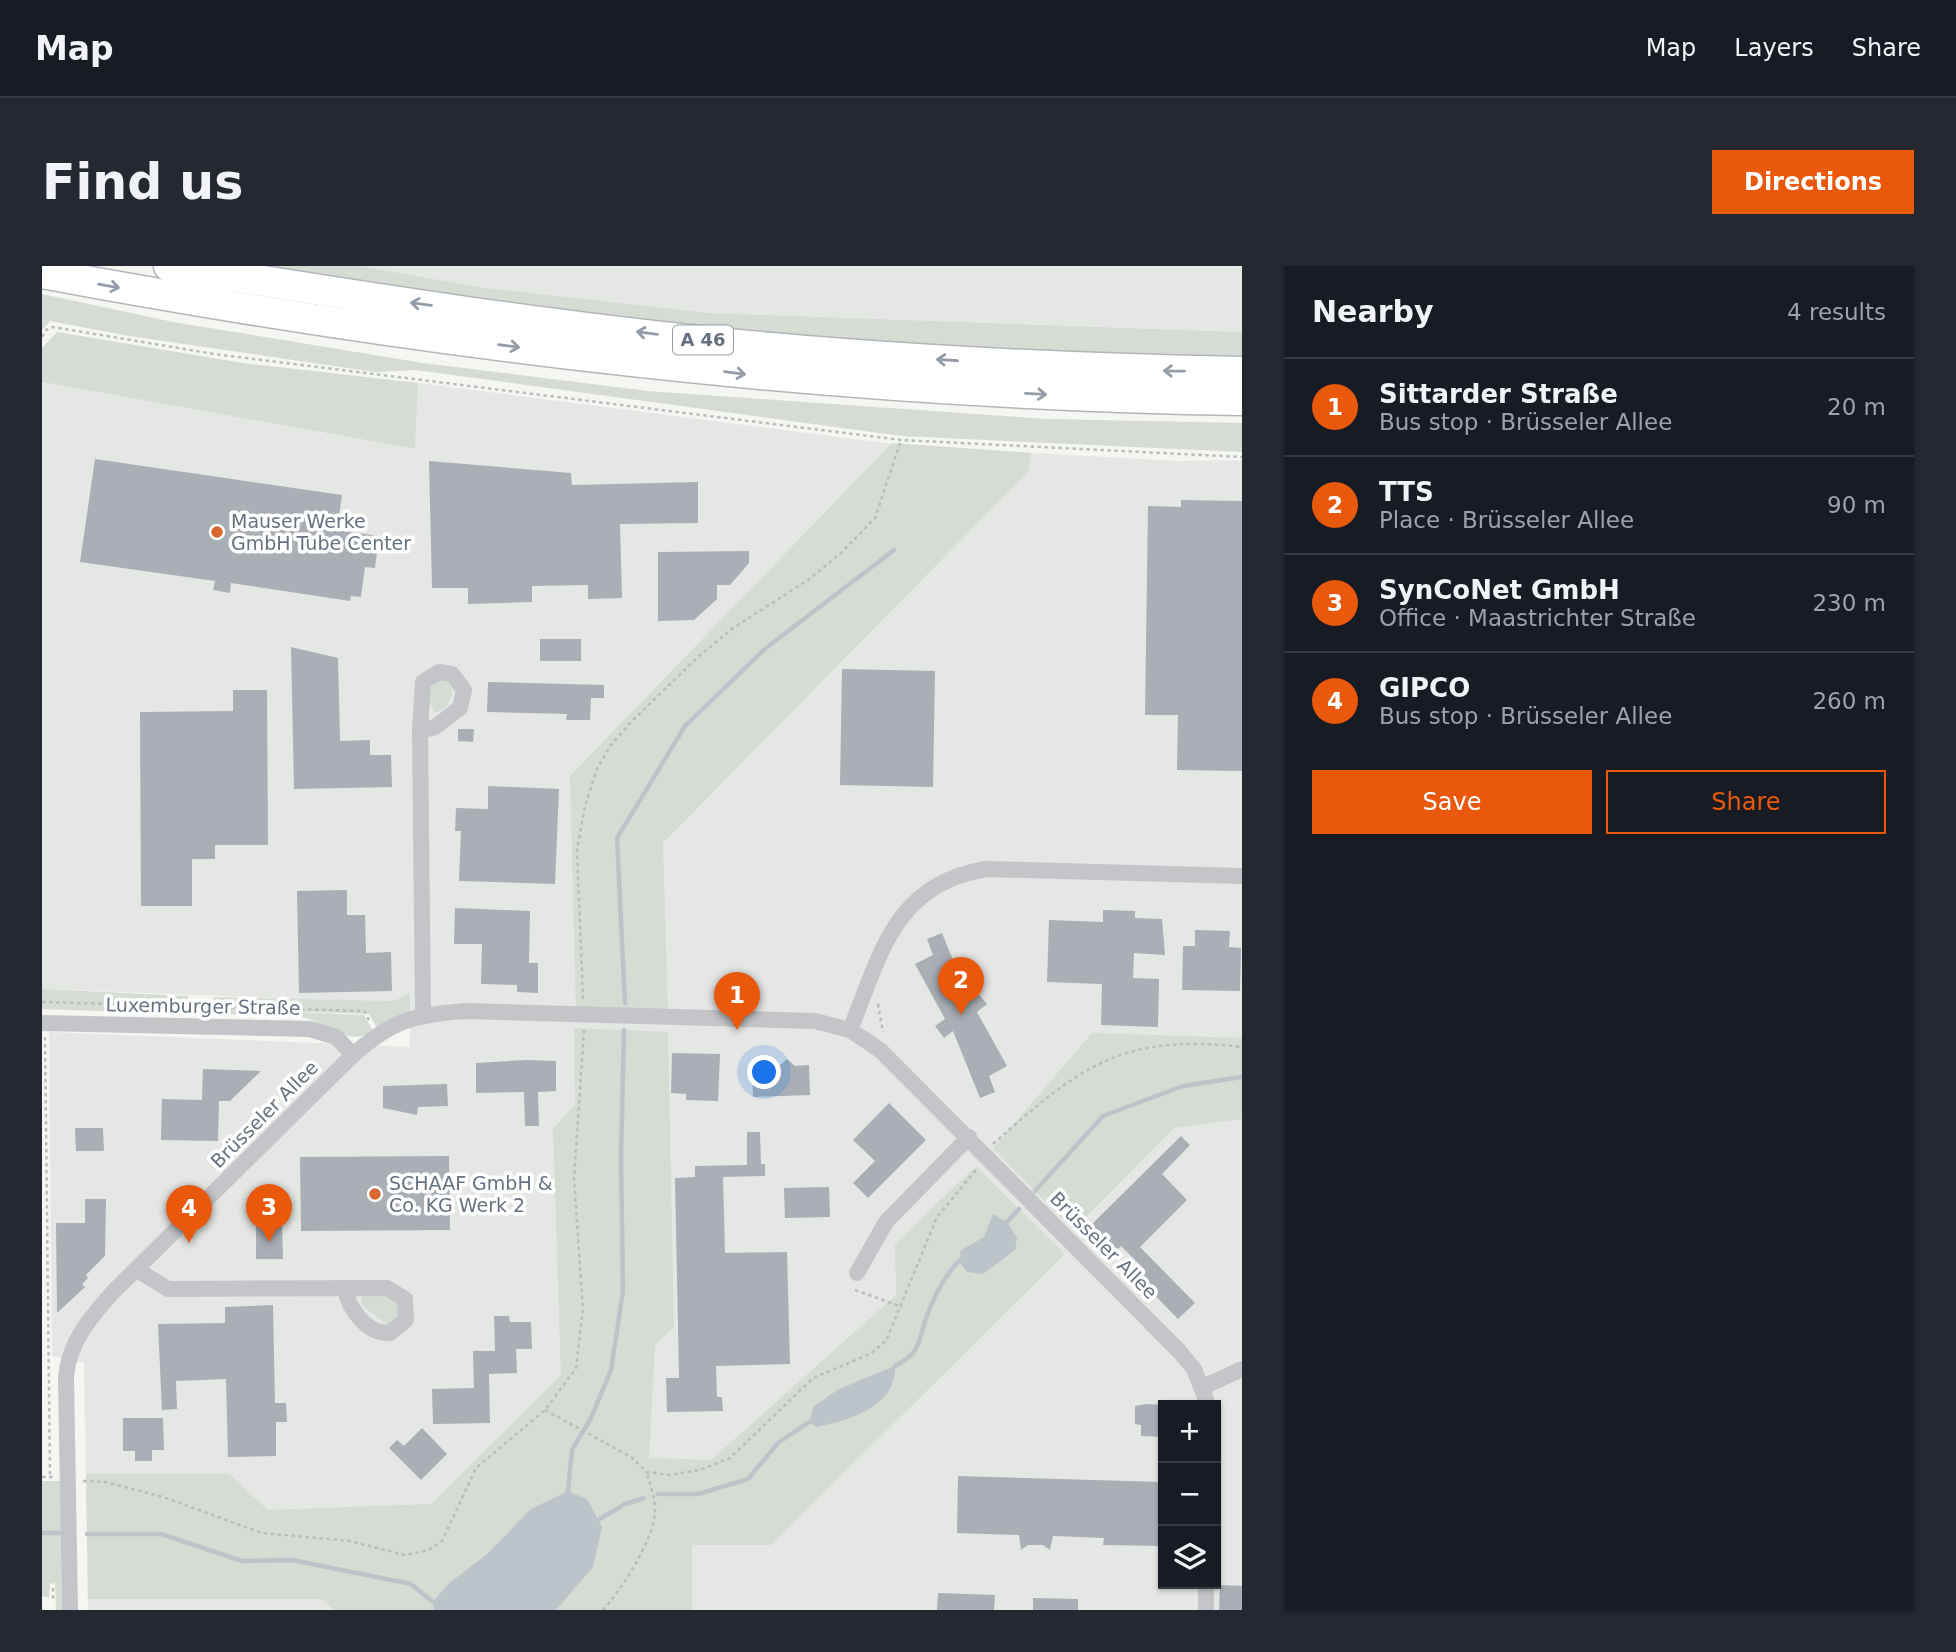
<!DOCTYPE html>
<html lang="en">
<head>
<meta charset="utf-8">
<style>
	body { margin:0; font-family:"DejaVu Sans",sans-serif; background:#242831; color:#f1f3f6 }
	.controls { position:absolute; right:21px; bottom:21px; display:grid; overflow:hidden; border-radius:0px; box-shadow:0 2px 5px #0004 }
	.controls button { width:63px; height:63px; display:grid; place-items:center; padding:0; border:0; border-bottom:2px solid #363941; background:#171b24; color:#f1f3f6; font:35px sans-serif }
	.you { position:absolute; left:723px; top:807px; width:24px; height:24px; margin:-18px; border:5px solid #fff; border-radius:50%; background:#1a73e8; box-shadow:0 0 0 10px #1a73e833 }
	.badge { display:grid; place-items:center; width:46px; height:46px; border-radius:50%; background:#ea580c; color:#fff; font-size:23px; font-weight:700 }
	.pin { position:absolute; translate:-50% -58px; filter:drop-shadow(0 2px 4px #0008) }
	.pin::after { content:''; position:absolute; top:37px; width:24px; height:21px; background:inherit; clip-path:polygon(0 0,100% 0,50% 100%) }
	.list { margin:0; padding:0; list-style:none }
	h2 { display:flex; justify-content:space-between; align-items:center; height:91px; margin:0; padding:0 28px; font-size:30px }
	h2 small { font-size:23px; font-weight:400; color:#9ea1a6 }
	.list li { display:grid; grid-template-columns:46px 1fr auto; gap:21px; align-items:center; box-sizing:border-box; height:98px; padding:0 28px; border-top:2px solid #363941 }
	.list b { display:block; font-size:26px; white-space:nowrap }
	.list p { margin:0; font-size:23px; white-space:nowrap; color:#9ea1a6 }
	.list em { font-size:23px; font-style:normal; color:#9ea1a6 }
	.actions { display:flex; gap:14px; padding:21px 28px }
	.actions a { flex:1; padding:16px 0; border:2px solid #ea580c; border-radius:0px; text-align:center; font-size:24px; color:#ea580c }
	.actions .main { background:#ea580c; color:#fff }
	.icon { flex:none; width:38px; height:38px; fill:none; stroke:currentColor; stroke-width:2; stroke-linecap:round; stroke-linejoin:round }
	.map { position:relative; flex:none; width:1200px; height:1344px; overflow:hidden; border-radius:0px }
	header { display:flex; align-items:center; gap:42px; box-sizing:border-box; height:98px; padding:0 35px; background:#171b24; border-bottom:2px solid #363941 }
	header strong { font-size:33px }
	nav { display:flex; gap:38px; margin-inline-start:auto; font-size:24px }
	.intro { display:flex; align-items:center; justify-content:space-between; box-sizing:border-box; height:168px; padding:0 42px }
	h1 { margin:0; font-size:49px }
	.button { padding:18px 32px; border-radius:0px; background:#ea580c; color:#fff; font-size:24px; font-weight:700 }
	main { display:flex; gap:42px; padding:0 42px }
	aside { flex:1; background:#171b24; border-radius:0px; box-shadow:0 2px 5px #0004 }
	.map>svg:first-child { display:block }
	.built { fill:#e5e7e5; fill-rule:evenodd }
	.green { fill:#d5dcd3 }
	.water { fill:#bcc4c9 }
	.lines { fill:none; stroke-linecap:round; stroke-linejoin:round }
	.stream { stroke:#bcc4c9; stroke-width:4.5 }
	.building { fill:#a9afb5 }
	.motorway-casing { stroke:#b3b6b9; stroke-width:33 }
	.path { stroke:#babcbe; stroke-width:2.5; stroke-dasharray:3.5 3.5; stroke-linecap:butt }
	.minor { stroke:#c3c5c9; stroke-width:16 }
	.motorway { stroke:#fff; stroke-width:30 }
	.oneway { stroke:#949ca7 }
	.poi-dot { fill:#d7682f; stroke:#fff; stroke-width:2.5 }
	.labels { text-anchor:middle; stroke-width:7; stroke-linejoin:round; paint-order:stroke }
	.shield { fill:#fff; stroke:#949ca7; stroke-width:2 }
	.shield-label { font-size:18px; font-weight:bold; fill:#667281 }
	.poi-label { font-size:19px; fill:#667281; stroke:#fff; text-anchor:start }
	.street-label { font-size:19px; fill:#667281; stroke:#fff }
</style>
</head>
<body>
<header>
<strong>Map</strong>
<nav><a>Map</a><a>Layers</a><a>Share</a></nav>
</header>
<div class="intro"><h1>Find us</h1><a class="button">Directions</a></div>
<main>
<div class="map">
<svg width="1200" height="1344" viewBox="0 0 1200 1344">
	<rect width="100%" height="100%" fill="#f5f5f2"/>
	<g class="built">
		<polygon points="319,0 1200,0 1200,66 668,47 437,21"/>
		<path d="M0,116L372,183L376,117L865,180L1134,195L1200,194V1344H46L42,1097L10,1090L7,766L368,781V728L352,735L287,734L0,723ZM1121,1139H1174V1318H1121Z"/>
	</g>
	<g class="green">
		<polygon points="199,0 319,0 437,21 668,47 1200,66 1200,91 937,82 571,56"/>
		<polygon points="0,28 131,56 381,97 606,125 1005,153 1200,157 1200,186 859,170 374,104 333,106 87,70 8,55 0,64"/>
		<polygon points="15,66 201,97 376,117 373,183 0,116 0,82"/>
		<polygon points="850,177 989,187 986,206 621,577 626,748 534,746 528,510"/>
		<polygon points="397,414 407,416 411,428 404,441 393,447 386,432 390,418"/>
		<polygon points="0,723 146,730 146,748 0,743"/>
		<path d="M368,727V747L335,762L327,748L213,744L322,749L331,765C304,782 286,756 260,751C232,747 201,749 172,748V731L352,735Z"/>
		<polygon points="532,762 626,766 632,1061 613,1079 607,1192 669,1194 854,1029 853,978 934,900 1023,988 729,1279 650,1279 650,1344 292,1344 280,1333 46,1333 44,1208 187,1208 226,1244 389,1238 519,1109 511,863 533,838"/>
		<polygon points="1050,767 1200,772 1200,853 1132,862 1031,964 951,882"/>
		<polygon points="320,1030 343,1030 355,1037 359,1050 346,1059 319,1039"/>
		<polygon points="0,1215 18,1215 20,1344 14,1344 13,1317 8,1318 7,1332 0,1330"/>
	</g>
	<g class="water">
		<polygon points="951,948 965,956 975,972 973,984 941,1008 925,1006 917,995 919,984 942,971"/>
		<path d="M853,1100C854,1141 808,1154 774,1161L767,1156L772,1140L797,1123Z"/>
		<polygon points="526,1225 545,1233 560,1261 551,1301 514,1344 392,1344 391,1336 406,1318 444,1289 489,1243"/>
	</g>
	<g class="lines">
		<g class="stream">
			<polyline points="583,737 575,572 643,460 724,382 852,284"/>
			<polyline points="993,925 1061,850 1141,820 1200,811"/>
			<polyline points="965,956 977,943"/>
			<path d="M853,1100C879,1087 876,1076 884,1052C891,1033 902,1010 917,995"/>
			<polyline points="526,1225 530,1184 549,1152 569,1104 581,1025 579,891 582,764"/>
			<polyline points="616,1228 656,1228 706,1213 736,1177 767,1156"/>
			<polyline points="556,1254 583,1238 602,1232"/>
			<polyline points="0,1267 18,1267"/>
			<polyline points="45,1268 119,1268 200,1295 250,1294 369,1318 391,1336"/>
		</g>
	</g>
	<g class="building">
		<polygon points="53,193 300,229 295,264 337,270 333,302 323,301 319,331 309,330 308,335 189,317 188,327 171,324 173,315 38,296"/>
		<polygon points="387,195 529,207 530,219 656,216 656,257 578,258 580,332 546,333 546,319 490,320 490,336 426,338 426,322 390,322"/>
		<polygon points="1139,234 1200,235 1200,505 1135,504 1136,449 1103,449 1106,240 1139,241"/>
		<polygon points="707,285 707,297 688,319 675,319 675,333 652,354 616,355 616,286"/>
		<rect x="498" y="373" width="41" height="22"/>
		<polygon points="249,381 296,392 298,475 328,474 328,489 349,489 350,521 252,523"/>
		<polygon points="800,403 893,405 891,521 798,519"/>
		<polygon points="446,416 562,419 562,432 549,432 548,454 524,454 525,448 445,446"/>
		<polygon points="191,424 225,424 226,579 173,579 173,593 150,593 150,640 99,640 98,446 191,445"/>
		<polygon points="416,463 432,463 431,476 416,475"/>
		<polygon points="446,520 517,523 513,618 417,615 419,565 413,565 414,542 446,543"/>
		<polygon points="305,624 305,649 323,649 324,687 349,686 350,725 257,727 255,625"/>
		<polygon points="413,642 488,645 487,697 496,697 496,727 475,726 475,719 439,718 440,678 412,678"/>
		<polygon points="1061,644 1093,645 1093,652 1120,653 1123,689 1092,687 1091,712 1117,713 1116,761 1059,759 1060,718 1005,716 1007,654 1061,656"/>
		<polygon points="1153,664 1188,665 1187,681 1199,682 1198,725 1140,724 1141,680 1153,680"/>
		<polygon points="900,667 927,734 936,727 945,738 935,746 965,800 947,810 953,826 938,832 911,765 902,772 893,760 903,753 873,698 891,689 885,673"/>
		<polygon points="630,787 678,788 676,835 644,834 644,828 629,827"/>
		<polygon points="745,793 753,800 767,799 768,829 711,831 710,801 737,800"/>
		<polygon points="485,794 514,795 514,825 496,826 497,860 483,860 482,826 434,827 434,797"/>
		<polygon points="161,803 219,805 188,835 177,835 176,875 119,874 120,833 160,834"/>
		<polygon points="405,818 406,840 376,841 375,849 341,842 341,820"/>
		<polygon points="847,837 884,874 826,932 811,917 833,895 811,874"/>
		<polygon points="33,862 61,862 62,885 34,885"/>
		<polygon points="705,866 718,866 719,898 723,898 723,910 681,911 683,987 745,986 748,1098 674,1100 675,1131 680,1131 681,1145 625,1146 624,1112 637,1112 633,912 653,911 653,900 705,899"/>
		<polygon points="1139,870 1148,879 1120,908 1145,934 1098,981 1153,1037 1136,1053 1098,1014 1103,1004 1079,980 1072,987 1046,962"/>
		<polygon points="407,890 408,964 259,965 258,891"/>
		<polygon points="787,921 788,951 743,952 742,922"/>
		<polygon points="43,933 64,933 63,990 44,1009 46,1012 40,1018 43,1021 15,1047 14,957 43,957"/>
		<polygon points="240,959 241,993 214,993 214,960"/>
		<polygon points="231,1039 233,1137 244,1137 245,1156 234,1156 234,1190 186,1191 184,1113 134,1115 135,1143 120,1144 116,1058 183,1057 183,1041"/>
		<polygon points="452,1050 467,1050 468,1056 489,1056 490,1083 474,1083 475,1107 447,1108 448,1157 391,1158 390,1123 432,1122 431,1085 453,1085"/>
		<polygon points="1104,1138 1121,1139 1121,1171 1099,1170 1099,1159 1093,1158 1093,1140"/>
		<polygon points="81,1152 121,1152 122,1184 110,1184 110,1195 93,1195 93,1185 81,1185"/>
		<polygon points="380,1162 405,1188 379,1214 347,1182 355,1174 362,1180"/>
		<polygon points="916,1210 1121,1216 1119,1280 1061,1279 1062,1272 1011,1270 1008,1284 1001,1279 986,1279 979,1284 977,1269 915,1267"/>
		<polygon points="1178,1319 1200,1320 1200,1344 1177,1344"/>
		<polygon points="896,1327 953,1329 952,1344 895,1344"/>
		<polygon points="991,1332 1036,1333 1036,1344 991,1344"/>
	</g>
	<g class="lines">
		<defs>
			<g id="motorway">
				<path d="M127,0C326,32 527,64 729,82C885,96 1043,103 1200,106"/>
				<path d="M0,7C396,81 797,128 1200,134"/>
			</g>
		</defs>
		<use href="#motorway" class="motorway-casing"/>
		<g class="path">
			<polyline points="0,71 4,64 11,61 172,88 859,174 1200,191"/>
			<polyline points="541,733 535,584 543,540 555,503 568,480 590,455 657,390 691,362 766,314 799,287 833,252 859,174"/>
			<polyline points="0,736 322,745 328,756"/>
			<polyline points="836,738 841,766"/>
			<polyline points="3,771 8,1211"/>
			<path d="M951,878C1038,801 1079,767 1200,781"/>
			<polyline points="813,1024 860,1041"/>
			<polyline points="503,1144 589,1191 605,1206 628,1209 658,1204 688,1192 771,1112 828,1088 844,1075 895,951 934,904"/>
			<polyline points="0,1211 11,1211"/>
			<polyline points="41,1215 64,1216 121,1231 220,1267 308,1275 363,1289 387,1284 400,1275 434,1202 503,1144 534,1102 541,1043 532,913 542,764"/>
			<polyline points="11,1322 11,1336"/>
			<path d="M561,1344C580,1323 614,1271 613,1243C613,1231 607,1217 605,1206"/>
		</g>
		<g class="minor">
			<polyline points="378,465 381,416 397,406 410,408 422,424 418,442 393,461 378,465 381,748"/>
			<polyline points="0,757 268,763 294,771 311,789"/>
			<path d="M808,764C839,688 852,618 944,603L1200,610"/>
			<path d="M95,1004L126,1023L345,1022L363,1033L364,1054L348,1067C326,1069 306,1043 303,1022"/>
			<polyline points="815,1007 844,956 927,871"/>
			<polyline points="1161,1121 1200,1103"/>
			<path d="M28,1344L24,1111C27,1076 48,1052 71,1026L311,789C350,754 372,749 423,745L773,755L808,764L838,784L1137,1085L1152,1103L1166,1139"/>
			<polyline points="1164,1344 1164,1318"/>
		</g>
		<use href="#motorway" class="motorway"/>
	</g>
	<defs><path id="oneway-shaft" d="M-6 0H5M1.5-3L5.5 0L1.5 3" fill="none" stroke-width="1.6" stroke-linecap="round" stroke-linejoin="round" transform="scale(1.75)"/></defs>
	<g class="oneway">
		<use href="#oneway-shaft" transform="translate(67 20) rotate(10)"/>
		<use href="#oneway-shaft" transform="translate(379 38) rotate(-172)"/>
		<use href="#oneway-shaft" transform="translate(605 67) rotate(-173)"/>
		<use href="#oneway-shaft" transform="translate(467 80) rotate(7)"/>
		<use href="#oneway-shaft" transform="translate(905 94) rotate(-176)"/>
		<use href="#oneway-shaft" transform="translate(1132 105) rotate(-179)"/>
		<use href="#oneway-shaft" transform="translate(693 107) rotate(7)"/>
		<use href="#oneway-shaft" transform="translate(994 128) rotate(3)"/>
	</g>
	<g class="poi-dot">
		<circle cx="175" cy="266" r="7"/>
		<circle cx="333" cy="928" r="7"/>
	</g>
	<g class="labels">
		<rect class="shield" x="631" y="59.5" width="60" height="29" rx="5"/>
		<g class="shield-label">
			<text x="661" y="80">A 46</text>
		</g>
		<g class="poi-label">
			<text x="189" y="262">Mauser Werke<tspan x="189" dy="22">GmbH Tube Center</tspan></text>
			<text x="347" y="924">SCHAAF GmbH &amp;<tspan x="347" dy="22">Co. KG Werk 2</tspan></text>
		</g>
		<g class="street-label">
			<text transform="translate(161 740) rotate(1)" y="7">Luxemburger Straße</text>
			<text transform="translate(222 848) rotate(-45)" y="7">Brüsseler Allee</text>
			<text transform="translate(1062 979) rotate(45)" y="7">Brüsseler Allee</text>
		</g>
	</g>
</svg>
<div class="controls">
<button>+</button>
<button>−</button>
<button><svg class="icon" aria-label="layers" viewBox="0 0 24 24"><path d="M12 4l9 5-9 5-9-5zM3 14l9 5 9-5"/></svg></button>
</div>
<div class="you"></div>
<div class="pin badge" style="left:695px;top:764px">1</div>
<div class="pin badge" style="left:919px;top:749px">2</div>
<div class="pin badge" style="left:227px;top:976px">3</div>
<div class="pin badge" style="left:147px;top:977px">4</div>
</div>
<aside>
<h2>Nearby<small>4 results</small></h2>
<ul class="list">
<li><span class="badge">1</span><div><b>Sittarder Straße</b><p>Bus stop · Brüsseler Allee</p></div><em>20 m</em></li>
<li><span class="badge">2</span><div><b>TTS</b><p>Place · Brüsseler Allee</p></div><em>90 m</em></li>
<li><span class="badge">3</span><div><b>SynCoNet GmbH</b><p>Office · Maastrichter Straße</p></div><em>230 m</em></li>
<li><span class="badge">4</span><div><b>GIPCO</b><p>Bus stop · Brüsseler Allee</p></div><em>260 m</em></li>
</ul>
<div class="actions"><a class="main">Save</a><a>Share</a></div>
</aside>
</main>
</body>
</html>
